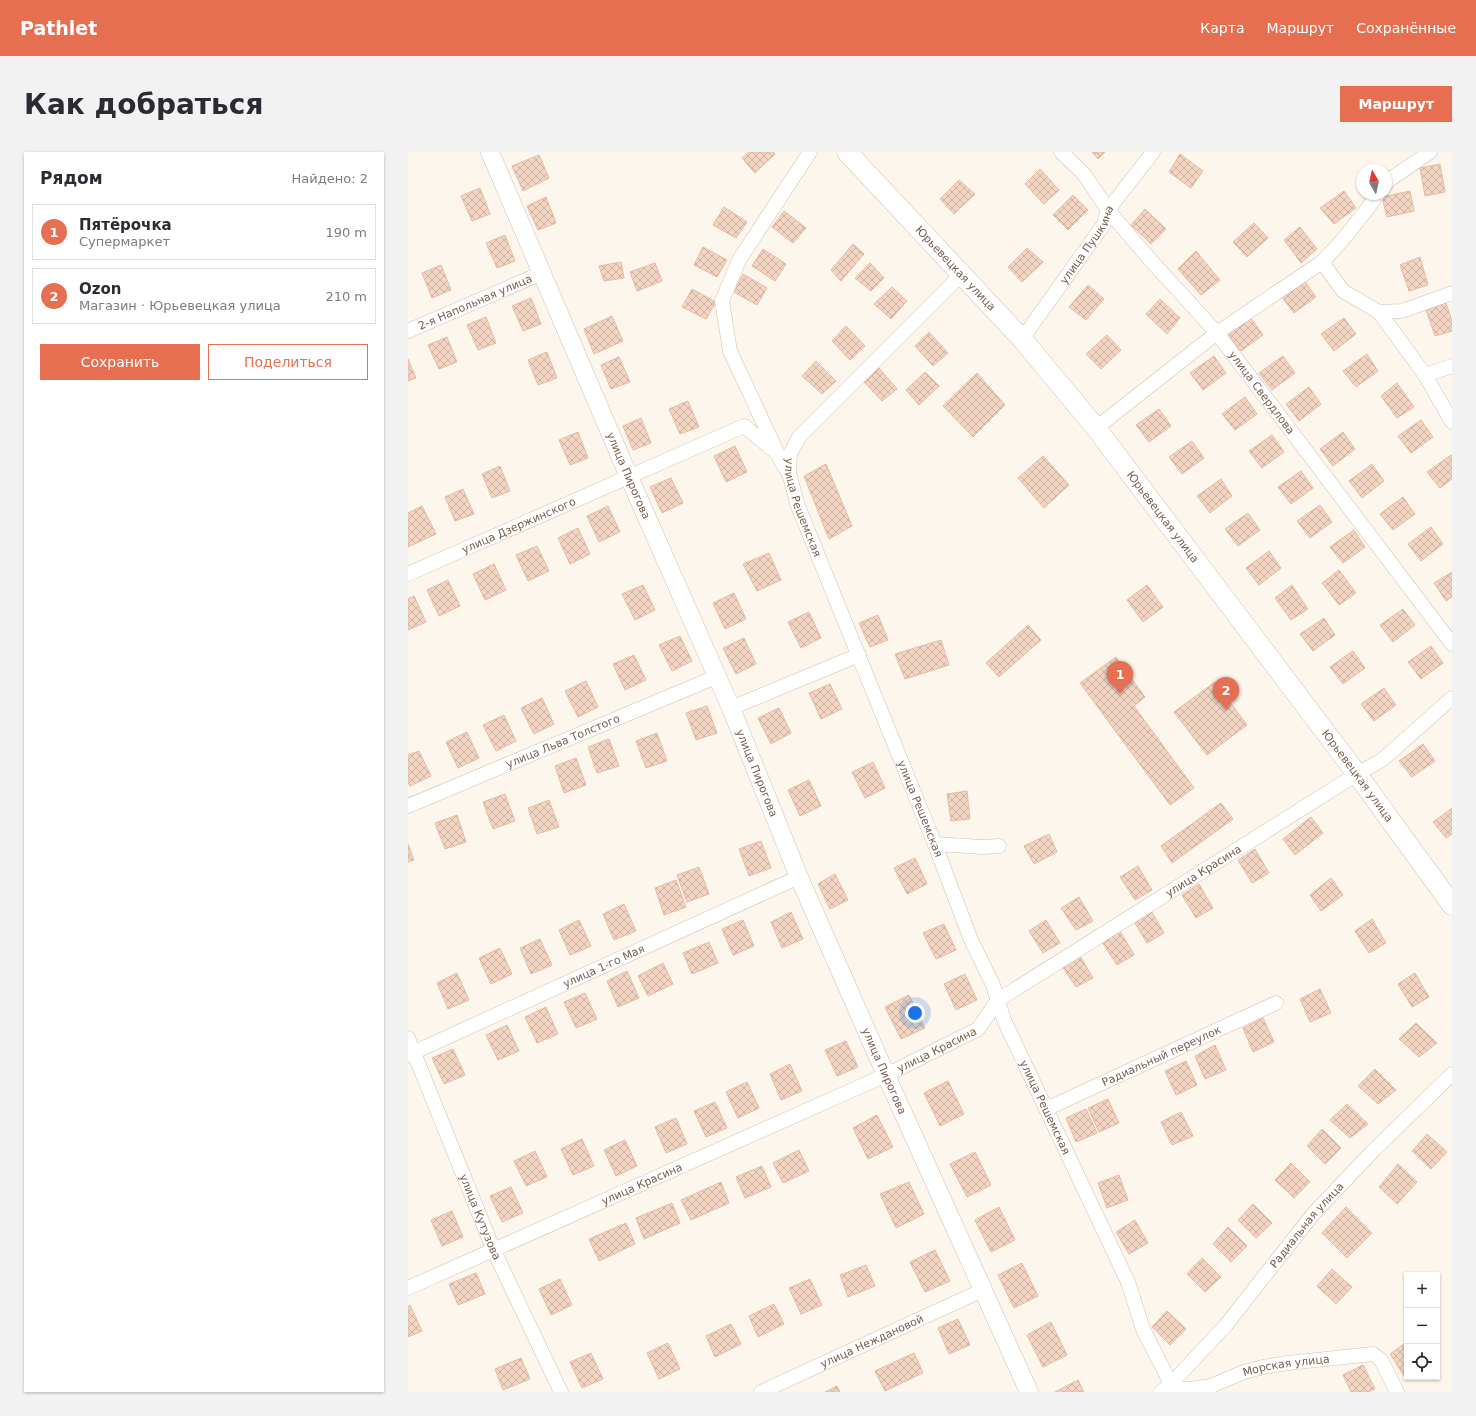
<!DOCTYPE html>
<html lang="ru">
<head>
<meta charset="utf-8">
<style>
	body { margin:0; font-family:"DejaVu Sans",sans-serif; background:#f2f2f3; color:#2b2b33 }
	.controls { position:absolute; right:12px; bottom:12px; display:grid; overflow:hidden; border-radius:0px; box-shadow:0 1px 3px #0004 }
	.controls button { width:36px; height:36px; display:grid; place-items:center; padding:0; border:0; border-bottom:1px solid #e1e1e2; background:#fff; color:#2b2b33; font:20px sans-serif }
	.compass { position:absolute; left:948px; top:12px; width:36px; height:36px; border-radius:50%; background:#fff; box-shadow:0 1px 3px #0004; rotate:351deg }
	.you { position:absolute; left:507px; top:861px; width:14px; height:14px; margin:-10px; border:3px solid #fff; border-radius:50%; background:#1a73e8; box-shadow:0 0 0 6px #1a73e833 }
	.badge { display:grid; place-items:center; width:26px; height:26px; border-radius:50%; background:#e76f51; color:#fff; font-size:13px; font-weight:700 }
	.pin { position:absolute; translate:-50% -33px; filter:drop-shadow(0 1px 2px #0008) }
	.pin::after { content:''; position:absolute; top:21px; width:14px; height:12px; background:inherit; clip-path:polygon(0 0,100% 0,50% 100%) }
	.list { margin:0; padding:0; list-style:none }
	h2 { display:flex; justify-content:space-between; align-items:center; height:52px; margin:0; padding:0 16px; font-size:17px }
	h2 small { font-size:13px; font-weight:400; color:#7c7c81 }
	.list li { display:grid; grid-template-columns:26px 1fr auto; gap:12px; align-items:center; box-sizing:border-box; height:56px; margin:0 8px 8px; padding:0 8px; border:1px solid #e1e1e2; border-radius:0px }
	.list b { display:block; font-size:15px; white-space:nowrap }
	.list p { margin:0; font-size:13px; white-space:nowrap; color:#7c7c81 }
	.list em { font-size:13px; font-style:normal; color:#7c7c81 }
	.actions { display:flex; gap:8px; padding:12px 16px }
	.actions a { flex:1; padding:9px 0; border:1px solid #e76f51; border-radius:0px; text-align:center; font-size:14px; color:#e76f51 }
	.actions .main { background:#e76f51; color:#fff }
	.icon { flex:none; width:22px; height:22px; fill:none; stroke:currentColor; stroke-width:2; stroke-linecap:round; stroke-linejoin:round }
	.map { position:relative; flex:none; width:1044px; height:1240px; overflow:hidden; border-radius:0px }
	header { display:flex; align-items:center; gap:24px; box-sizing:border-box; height:56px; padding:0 20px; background:#e76f51; color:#fff }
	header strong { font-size:19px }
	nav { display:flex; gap:22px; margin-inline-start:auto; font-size:14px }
	.intro { display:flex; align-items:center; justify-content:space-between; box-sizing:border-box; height:96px; padding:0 24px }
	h1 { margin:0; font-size:28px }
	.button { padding:10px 18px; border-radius:0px; background:#e76f51; color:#fff; font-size:14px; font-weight:700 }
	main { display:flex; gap:24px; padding:0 24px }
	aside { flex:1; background:#fff; border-radius:0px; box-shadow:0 1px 3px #0004 }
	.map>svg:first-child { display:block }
	.building { fill:url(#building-cross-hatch); stroke:#e6bba3 }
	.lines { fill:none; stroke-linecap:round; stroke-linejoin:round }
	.minor-casing { stroke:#d1beb0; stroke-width:15 }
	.tertiary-casing { stroke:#d1beb0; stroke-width:19 }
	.secondary-casing { stroke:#d6c0b0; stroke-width:21 }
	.minor { stroke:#fff; stroke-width:14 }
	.tertiary { stroke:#fff; stroke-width:18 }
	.secondary { stroke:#fff; stroke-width:20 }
	.labels { text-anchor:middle; stroke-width:4; stroke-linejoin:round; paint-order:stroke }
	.street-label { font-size:11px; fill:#7a5c4d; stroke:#fffaf3 }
</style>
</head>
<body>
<header>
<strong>Pathlet</strong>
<nav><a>Карта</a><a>Маршрут</a><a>Сохранённые</a></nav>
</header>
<div class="intro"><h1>Как добраться</h1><a class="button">Маршрут</a></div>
<main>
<aside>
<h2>Рядом<small>Найдено: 2</small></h2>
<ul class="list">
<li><span class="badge">1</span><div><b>Пятёрочка</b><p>Супермаркет</p></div><em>190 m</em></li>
<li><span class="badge">2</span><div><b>Ozon</b><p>Магазин · Юрьевецкая улица</p></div><em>210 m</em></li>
</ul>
<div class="actions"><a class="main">Сохранить</a><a>Поделиться</a></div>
</aside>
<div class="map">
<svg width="1044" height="1240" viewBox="0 0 1044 1240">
	<defs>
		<pattern id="building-cross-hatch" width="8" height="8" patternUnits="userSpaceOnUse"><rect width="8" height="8" fill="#f3d5c3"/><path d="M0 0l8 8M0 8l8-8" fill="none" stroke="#cab0a1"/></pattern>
	</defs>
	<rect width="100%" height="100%" fill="#fdf6ec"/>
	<g class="building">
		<polygon points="341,0 365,0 367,2 347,21 334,6"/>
		<polygon points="684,0 697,0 690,7"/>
		<polygon points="772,2 795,19 783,36 761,20"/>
		<polygon points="131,3 141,26 115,39 104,14"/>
		<polygon points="1032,12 1037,40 1017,44 1012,16"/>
		<polygon points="632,17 651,38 636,52 617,32"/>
		<polygon points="551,28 567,42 546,62 532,47"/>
		<polygon points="72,36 82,62 64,69 53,44"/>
		<polygon points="936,39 948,56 926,72 912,56"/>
		<polygon points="1002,39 1006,59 979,65 974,45"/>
		<polygon points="665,43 680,58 660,78 645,63"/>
		<polygon points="138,45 148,71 130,78 119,54"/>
		<polygon points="316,55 339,70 328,86 305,73"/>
		<polygon points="737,57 758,77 743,92 723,73"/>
		<polygon points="376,59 398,76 385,91 364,75"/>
		<polygon points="846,71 860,86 839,105 825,90"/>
		<polygon points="892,75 909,97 893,111 876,88"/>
		<polygon points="97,83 107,109 89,116 78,91"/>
		<polygon points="445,92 456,102 433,129 423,118"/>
		<polygon points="295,95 319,108 309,125 286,113"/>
		<polygon points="619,96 635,110 614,130 600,115"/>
		<polygon points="355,97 378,112 367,129 344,114"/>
		<polygon points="788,99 812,128 793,143 770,117"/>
		<polygon points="1012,105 1020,133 1001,139 992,113"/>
		<polygon points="213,110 216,126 196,129 191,114"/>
		<polygon points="247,111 254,129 229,139 222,120"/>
		<polygon points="462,111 476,126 463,139 447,126"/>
		<polygon points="33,113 43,138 24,146 14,121"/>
		<polygon points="335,122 359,136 349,153 326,140"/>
		<polygon points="896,128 908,145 886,161 873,144"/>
		<polygon points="680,133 696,147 678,168 661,155"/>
		<polygon points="484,135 499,149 483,167 466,152"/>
		<polygon points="284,137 308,150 298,167 274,155"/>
		<polygon points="123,146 133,172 115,179 104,154"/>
		<polygon points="752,147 772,166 759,182 738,162"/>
		<polygon points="1038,151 1044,169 1044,179 1027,184 1018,158"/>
		<polygon points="204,164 215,189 186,202 176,177"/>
		<polygon points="78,165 88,191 70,198 59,173"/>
		<polygon points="843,166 855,183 833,199 820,183"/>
		<polygon points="936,166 948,182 926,199 913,182"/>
		<polygon points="438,174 457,194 442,208 424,189"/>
		<polygon points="521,180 540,201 525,214 507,194"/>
		<polygon points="699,183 713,198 693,217 678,202"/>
		<polygon points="39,185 49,210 31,217 20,193"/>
		<polygon points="139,200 149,226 130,233 120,208"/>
		<polygon points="959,202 970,219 948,235 935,219"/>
		<polygon points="806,204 818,221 795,238 782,221"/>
		<polygon points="875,204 887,221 864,238 851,221"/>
		<polygon points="211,205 222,230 203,237 193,213"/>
		<polygon points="0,207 8,226 0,229"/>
		<polygon points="408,209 428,229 414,242 394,224"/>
		<polygon points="471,216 489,237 474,249 456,230"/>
		<polygon points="517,220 531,234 511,253 498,238"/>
		<polygon points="569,221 597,253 565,285 535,254"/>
		<polygon points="989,231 1006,255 989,266 973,244"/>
		<polygon points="901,235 913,252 891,269 878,252"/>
		<polygon points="837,245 849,262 827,278 814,262"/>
		<polygon points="280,249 291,275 272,282 261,257"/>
		<polygon points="751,257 763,274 741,290 728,273"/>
		<polygon points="233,266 243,291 225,298 215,274"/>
		<polygon points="1013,268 1025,285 1003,301 990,284"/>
		<polygon points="170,280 180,306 162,313 151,288"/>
		<polygon points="935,280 947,297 925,314 912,297"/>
		<polygon points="864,283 876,300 854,316 841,299"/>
		<polygon points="784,289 796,306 774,322 761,305"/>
		<polygon points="327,294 339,320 318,330 306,304"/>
		<polygon points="1043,303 1044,305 1044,327 1032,336 1019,320"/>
		<polygon points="635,304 661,333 636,356 610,326"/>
		<polygon points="418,312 444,374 421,387 396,324"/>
		<polygon points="964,312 976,329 954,346 941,329"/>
		<polygon points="92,314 102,339 84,346 74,322"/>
		<polygon points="893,319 905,336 883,352 870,335"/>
		<polygon points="263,326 275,351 254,361 242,335"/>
		<polygon points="813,327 824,344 802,361 789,344"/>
		<polygon points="55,337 66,362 47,369 37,345"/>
		<polygon points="995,345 1007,362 985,378 972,362"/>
		<polygon points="912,353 924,370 902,386 889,369"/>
		<polygon points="14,354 28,382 0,395 0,361"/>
		<polygon points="200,354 212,380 191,390 179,364"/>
		<polygon points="840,361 852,378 830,394 817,377"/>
		<polygon points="1023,375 1035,392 1013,409 1000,392"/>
		<polygon points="170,376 182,402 162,412 150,386"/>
		<polygon points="946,378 957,395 935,411 922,395"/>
		<polygon points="129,394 141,419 120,429 108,403"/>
		<polygon points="861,399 873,416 851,433 838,416"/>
		<polygon points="361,401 373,428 349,439 335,412"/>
		<polygon points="86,412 98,438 77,448 65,422"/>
		<polygon points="931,418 948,441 931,453 914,431"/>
		<polygon points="1044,420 1044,445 1038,449 1026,431"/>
		<polygon points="40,428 52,454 31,464 19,438"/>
		<polygon points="235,433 247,458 227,468 214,442"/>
		<polygon points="739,433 755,455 735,470 719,448"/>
		<polygon points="884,433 900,457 883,468 867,446"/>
		<polygon points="326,441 338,467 317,477 305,451"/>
		<polygon points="6,444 18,470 0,478 0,447"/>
		<polygon points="995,457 1007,473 985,490 972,473"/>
		<polygon points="401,460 413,486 393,496 380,470"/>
		<polygon points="470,463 480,488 462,495 451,471"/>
		<polygon points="916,466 927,483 905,499 892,482"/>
		<polygon points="620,473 633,488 591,525 578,511"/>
		<polygon points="272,484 284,509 264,519 251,493"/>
		<polygon points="336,486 348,512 328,522 315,496"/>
		<polygon points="533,488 541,513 497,527 487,502"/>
		<polygon points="1023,494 1035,511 1013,527 1000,510"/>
		<polygon points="945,499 957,516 935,532 922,515"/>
		<polygon points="226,503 238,528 217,538 205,512"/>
		<polygon points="708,505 737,545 726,554 786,636 762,653 672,531"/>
		<polygon points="178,529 190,555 170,565 157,539"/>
		<polygon points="807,530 839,573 799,603 766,560"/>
		<polygon points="422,532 434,557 413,567 401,541"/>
		<polygon points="976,536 988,553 966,569 953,552"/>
		<polygon points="134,546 146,572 126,582 113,556"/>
		<polygon points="299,554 309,581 288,588 278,561"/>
		<polygon points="371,556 383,581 363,592 350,566"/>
		<polygon points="96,563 108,589 88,599 75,573"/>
		<polygon points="59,580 71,606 50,616 38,590"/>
		<polygon points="249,581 259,609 238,616 228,589"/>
		<polygon points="201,587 211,614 189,621 180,595"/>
		<polygon points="1015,592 1027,609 1004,625 991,609"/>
		<polygon points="11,599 23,624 2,634 0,630 0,603"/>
		<polygon points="168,606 178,633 156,641 147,614"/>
		<polygon points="465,610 477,636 457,646 444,620"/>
		<polygon points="401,628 413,654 392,664 380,638"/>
		<polygon points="559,639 562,667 543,669 539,642"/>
		<polygon points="97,642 107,669 85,677 75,650"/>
		<polygon points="141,648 151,675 129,682 120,656"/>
		<polygon points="813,651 825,667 764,711 753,694"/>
		<polygon points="1044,656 1044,682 1038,686 1025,670"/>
		<polygon points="49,663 58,690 37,697 27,671"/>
		<polygon points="903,665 915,681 887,703 875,687"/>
		<polygon points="641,682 649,700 626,712 616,694"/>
		<polygon points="353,689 363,716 341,724 331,697"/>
		<polygon points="0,692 6,708 0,710"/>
		<polygon points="847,697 861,721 844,731 830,708"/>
		<polygon points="507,706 519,732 499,742 486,716"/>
		<polygon points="730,714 744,738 727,748 712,725"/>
		<polygon points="291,715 301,742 279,750 269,723"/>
		<polygon points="427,722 440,748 422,757 410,732"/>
		<polygon points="923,726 935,743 913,759 902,743"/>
		<polygon points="268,728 278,755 256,763 247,736"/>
		<polygon points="791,732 805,756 788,766 774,743"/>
		<polygon points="671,745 685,769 668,778 653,756"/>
		<polygon points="216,752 228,779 206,788 195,762"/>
		<polygon points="742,757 756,781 739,791 725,768"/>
		<polygon points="383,760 395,787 374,796 363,770"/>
		<polygon points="964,767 978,791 961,801 947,779"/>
		<polygon points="171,768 183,794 162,803 151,778"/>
		<polygon points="335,768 346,794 325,803 314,777"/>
		<polygon points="638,768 652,791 635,801 621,779"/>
		<polygon points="536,772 548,798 528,807 515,781"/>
		<polygon points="712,779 726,803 709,813 694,790"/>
		<polygon points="132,787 144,813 123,822 112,796"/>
		<polygon points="301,790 310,811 284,822 275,801"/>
		<polygon points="92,796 104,822 83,832 71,806"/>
		<polygon points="671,802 685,826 668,835 653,813"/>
		<polygon points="255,811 265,832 240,844 230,824"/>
		<polygon points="219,819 231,846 210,855 199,829"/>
		<polygon points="49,821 61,848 40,857 29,831"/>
		<polygon points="1007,821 1021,845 1004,855 990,832"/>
		<polygon points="557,822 569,848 548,858 536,832"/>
		<polygon points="912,837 923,861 902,870 892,847"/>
		<polygon points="177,841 189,867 168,876 156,850"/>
		<polygon points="501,843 517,876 493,887 477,855"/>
		<polygon points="138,855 150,882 129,891 117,865"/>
		<polygon points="855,866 866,890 845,900 835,876"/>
		<polygon points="1008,871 1029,891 1011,905 991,887"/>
		<polygon points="99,873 111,899 90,908 78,883"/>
		<polygon points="438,889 450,915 429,924 417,898"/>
		<polygon points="807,893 818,918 797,927 787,904"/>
		<polygon points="45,897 57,923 36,932 24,906"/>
		<polygon points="778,909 789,933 768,943 757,919"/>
		<polygon points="382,912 394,939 373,948 362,922"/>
		<polygon points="967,917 988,938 970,952 950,934"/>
		<polygon points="540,929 556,962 532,974 516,941"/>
		<polygon points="339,930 351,956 330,966 318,940"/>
		<polygon points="700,947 711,971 691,980 680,956"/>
		<polygon points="307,950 319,976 298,985 286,959"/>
		<polygon points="939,952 960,972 942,986 922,968"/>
		<polygon points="678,957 689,981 668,990 658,966"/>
		<polygon points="773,960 785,984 764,993 753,970"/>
		<polygon points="469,963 485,995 460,1007 445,976"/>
		<polygon points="268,966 279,992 258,1001 247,975"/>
		<polygon points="914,977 933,996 917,1012 899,994"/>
		<polygon points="1019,982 1039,1000 1023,1017 1004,999"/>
		<polygon points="174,987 186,1014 165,1023 153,997"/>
		<polygon points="217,988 229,1014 208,1024 196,998"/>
		<polygon points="391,998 401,1019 375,1031 365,1011"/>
		<polygon points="127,999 139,1025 118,1034 106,1009"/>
		<polygon points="567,1000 583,1033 559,1045 542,1012"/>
		<polygon points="883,1011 902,1030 886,1046 867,1028"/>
		<polygon points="990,1012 1009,1030 989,1052 971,1035"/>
		<polygon points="354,1014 363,1035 337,1046 328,1025"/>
		<polygon points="711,1023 720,1048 699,1056 690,1031"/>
		<polygon points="313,1030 321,1051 283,1068 273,1048"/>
		<polygon points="501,1030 516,1062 488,1076 472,1042"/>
		<polygon points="103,1035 115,1061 94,1070 82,1044"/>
		<polygon points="264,1051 272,1071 236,1087 228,1066"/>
		<polygon points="845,1052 864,1071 848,1086 830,1068"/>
		<polygon points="591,1055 607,1088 583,1100 567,1068"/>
		<polygon points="938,1055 964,1081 939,1106 914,1081"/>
		<polygon points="44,1059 55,1085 34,1094 23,1068"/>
		<polygon points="727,1068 740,1091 721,1102 708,1080"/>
		<polygon points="218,1071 227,1092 191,1109 181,1087"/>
		<polygon points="820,1075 839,1094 823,1110 805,1092"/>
		<polygon points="527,1098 542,1129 517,1140 502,1110"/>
		<polygon points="794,1106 813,1125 797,1140 779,1122"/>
		<polygon points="614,1111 630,1144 606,1156 590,1123"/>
		<polygon points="458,1113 467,1134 440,1145 432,1123"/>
		<polygon points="924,1117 944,1135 928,1152 909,1134"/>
		<polygon points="68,1121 77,1142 50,1153 41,1132"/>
		<polygon points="152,1127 164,1153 143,1163 131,1137"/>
		<polygon points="402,1127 414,1153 393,1162 381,1136"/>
		<polygon points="366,1152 376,1172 350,1185 341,1164"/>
		<polygon points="2,1153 14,1179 0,1185 0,1154"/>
		<polygon points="759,1159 778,1177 762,1193 744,1175"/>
		<polygon points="550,1167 562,1193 541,1202 530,1176"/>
		<polygon points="643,1170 659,1203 635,1215 619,1183"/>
		<polygon points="323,1172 333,1192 307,1205 298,1184"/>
		<polygon points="999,1190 999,1222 996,1224 982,1202"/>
		<polygon points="260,1191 272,1217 251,1227 239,1201"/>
		<polygon points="183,1201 195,1227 174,1236 162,1210"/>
		<polygon points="506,1201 515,1221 477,1239 467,1219"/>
		<polygon points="113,1206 122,1227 95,1238 87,1217"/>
		<polygon points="955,1213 967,1237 960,1240 943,1240 935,1223"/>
		<polygon points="670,1228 676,1240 647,1240"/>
		<polygon points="429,1234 432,1240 417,1240"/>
	</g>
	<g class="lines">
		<defs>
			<g id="minor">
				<path id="s1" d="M653,0L676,22L700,58L738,103L809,181L1044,492"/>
				<polyline points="978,32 981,28 1022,0"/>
				<polyline points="914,110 935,139 971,160 1017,223 1044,270"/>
				<path id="s2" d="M553,123L391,285L382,302L381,321L390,354L526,690L563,788L585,833L596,868L720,1130L735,1177L763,1232"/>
				<polyline points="971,160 994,159 1044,141"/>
				<path id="s3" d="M0,179L134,121"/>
				<path id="s4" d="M614,187L696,72L700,58L745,0"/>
				<polyline points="1017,223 1044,214"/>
				<path d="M688,276L809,181L914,110C935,89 953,66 970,42"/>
				<polyline points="368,298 322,199 314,149 331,108 402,0"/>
				<path id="s5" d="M0,422L336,274L370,302L377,316L381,321"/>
				<polyline points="323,556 451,503"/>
				<path id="s6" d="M0,654L310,524"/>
				<polyline points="527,692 574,695 591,694"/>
				<path id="s7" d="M0,886L86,1099L153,1240"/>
				<path id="s8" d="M0,903L391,725"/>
				<path id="s9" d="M638,957L868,851"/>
				<path id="s10" d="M0,1136L478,923L570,877L590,848L949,622L974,608L1044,546"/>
				<path id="s11" d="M763,1232L773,1237H782L803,1234L836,1220L855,1215L880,1211L965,1202L973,1208L989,1240"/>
				<path id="s12" d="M353,1240L575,1138"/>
				<path id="s13" d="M753,1240L763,1232L818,1173L906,1061L964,1000L1044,922"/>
			</g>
			<g id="tertiary">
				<path id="s14" d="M82,0L221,325L323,556L391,725L478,923L621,1240"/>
			</g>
			<g id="secondary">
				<path id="s15" d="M439,0L614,187L688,276L949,622L1044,753"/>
			</g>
		</defs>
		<use href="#minor" class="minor-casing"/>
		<use href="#tertiary" class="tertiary-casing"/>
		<use href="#secondary" class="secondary-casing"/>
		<use href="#minor" class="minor"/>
		<use href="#tertiary" class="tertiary"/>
		<use href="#secondary" class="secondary"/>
	</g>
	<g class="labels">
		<g class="street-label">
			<text dy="4" stroke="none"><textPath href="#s4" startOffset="115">улица Пушкина</textPath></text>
			<text dy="4" stroke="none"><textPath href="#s15" startOffset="159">Юрьевецкая улица</textPath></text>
			<text dy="4" stroke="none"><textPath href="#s3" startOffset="73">2-я Напольная улица</textPath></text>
			<text dy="4" stroke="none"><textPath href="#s1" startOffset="314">улица Свердлова</textPath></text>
			<text dy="4" stroke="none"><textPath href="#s14" startOffset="352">улица Пирогова</textPath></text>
			<text dy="4" stroke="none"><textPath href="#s2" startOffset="304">улица Решемская</textPath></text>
			<text dy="4" stroke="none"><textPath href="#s15" startOffset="483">Юрьевецкая улица</textPath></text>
			<text dy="4" stroke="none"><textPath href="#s5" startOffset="121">улица Дзержинского</textPath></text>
			<text dy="4" stroke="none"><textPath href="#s6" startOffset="168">улица Льва Толстого</textPath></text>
			<text dy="4" stroke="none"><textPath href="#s14" startOffset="676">улица Пирогова</textPath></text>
			<text dy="4" stroke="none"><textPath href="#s15" startOffset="807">Юрьевецкая улица</textPath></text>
			<text dy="4" stroke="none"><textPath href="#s2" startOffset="628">улица Решемская</textPath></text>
			<text dy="4" stroke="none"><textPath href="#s10" startOffset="904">улица Красина</textPath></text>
			<text dy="4" stroke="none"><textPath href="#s8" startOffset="215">улица 1-го Мая</textPath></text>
			<text dy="4" stroke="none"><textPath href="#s10" startOffset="580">улица Красина</textPath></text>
			<text dy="4" stroke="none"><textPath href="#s9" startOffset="127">Радиальный переулок</textPath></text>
			<text dy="4" stroke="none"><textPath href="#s14" startOffset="1000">улица Пирогова</textPath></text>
			<text dy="4" stroke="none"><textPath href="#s2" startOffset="952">улица Решемская</textPath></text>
			<text dy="4" stroke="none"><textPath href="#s10" startOffset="256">улица Красина</textPath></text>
			<text dy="4" stroke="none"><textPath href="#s7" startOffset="193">улица Кутузова</textPath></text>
			<text dy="4" stroke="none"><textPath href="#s13" startOffset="222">Радиальная улица</textPath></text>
			<text dy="4" stroke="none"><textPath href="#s12" startOffset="122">улица Неждановой</textPath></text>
			<text dy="4" stroke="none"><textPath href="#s11" startOffset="120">Морская улица</textPath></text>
		</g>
	</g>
</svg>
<div class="controls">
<button>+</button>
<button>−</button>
<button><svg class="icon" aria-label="locate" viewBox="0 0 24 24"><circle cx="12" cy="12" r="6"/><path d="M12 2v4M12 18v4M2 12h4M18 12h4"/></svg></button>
</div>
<svg class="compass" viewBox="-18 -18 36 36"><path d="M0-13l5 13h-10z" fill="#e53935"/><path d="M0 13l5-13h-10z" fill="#7c7c81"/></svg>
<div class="you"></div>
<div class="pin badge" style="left:712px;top:542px">1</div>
<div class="pin badge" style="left:818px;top:558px">2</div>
</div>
</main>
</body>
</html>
